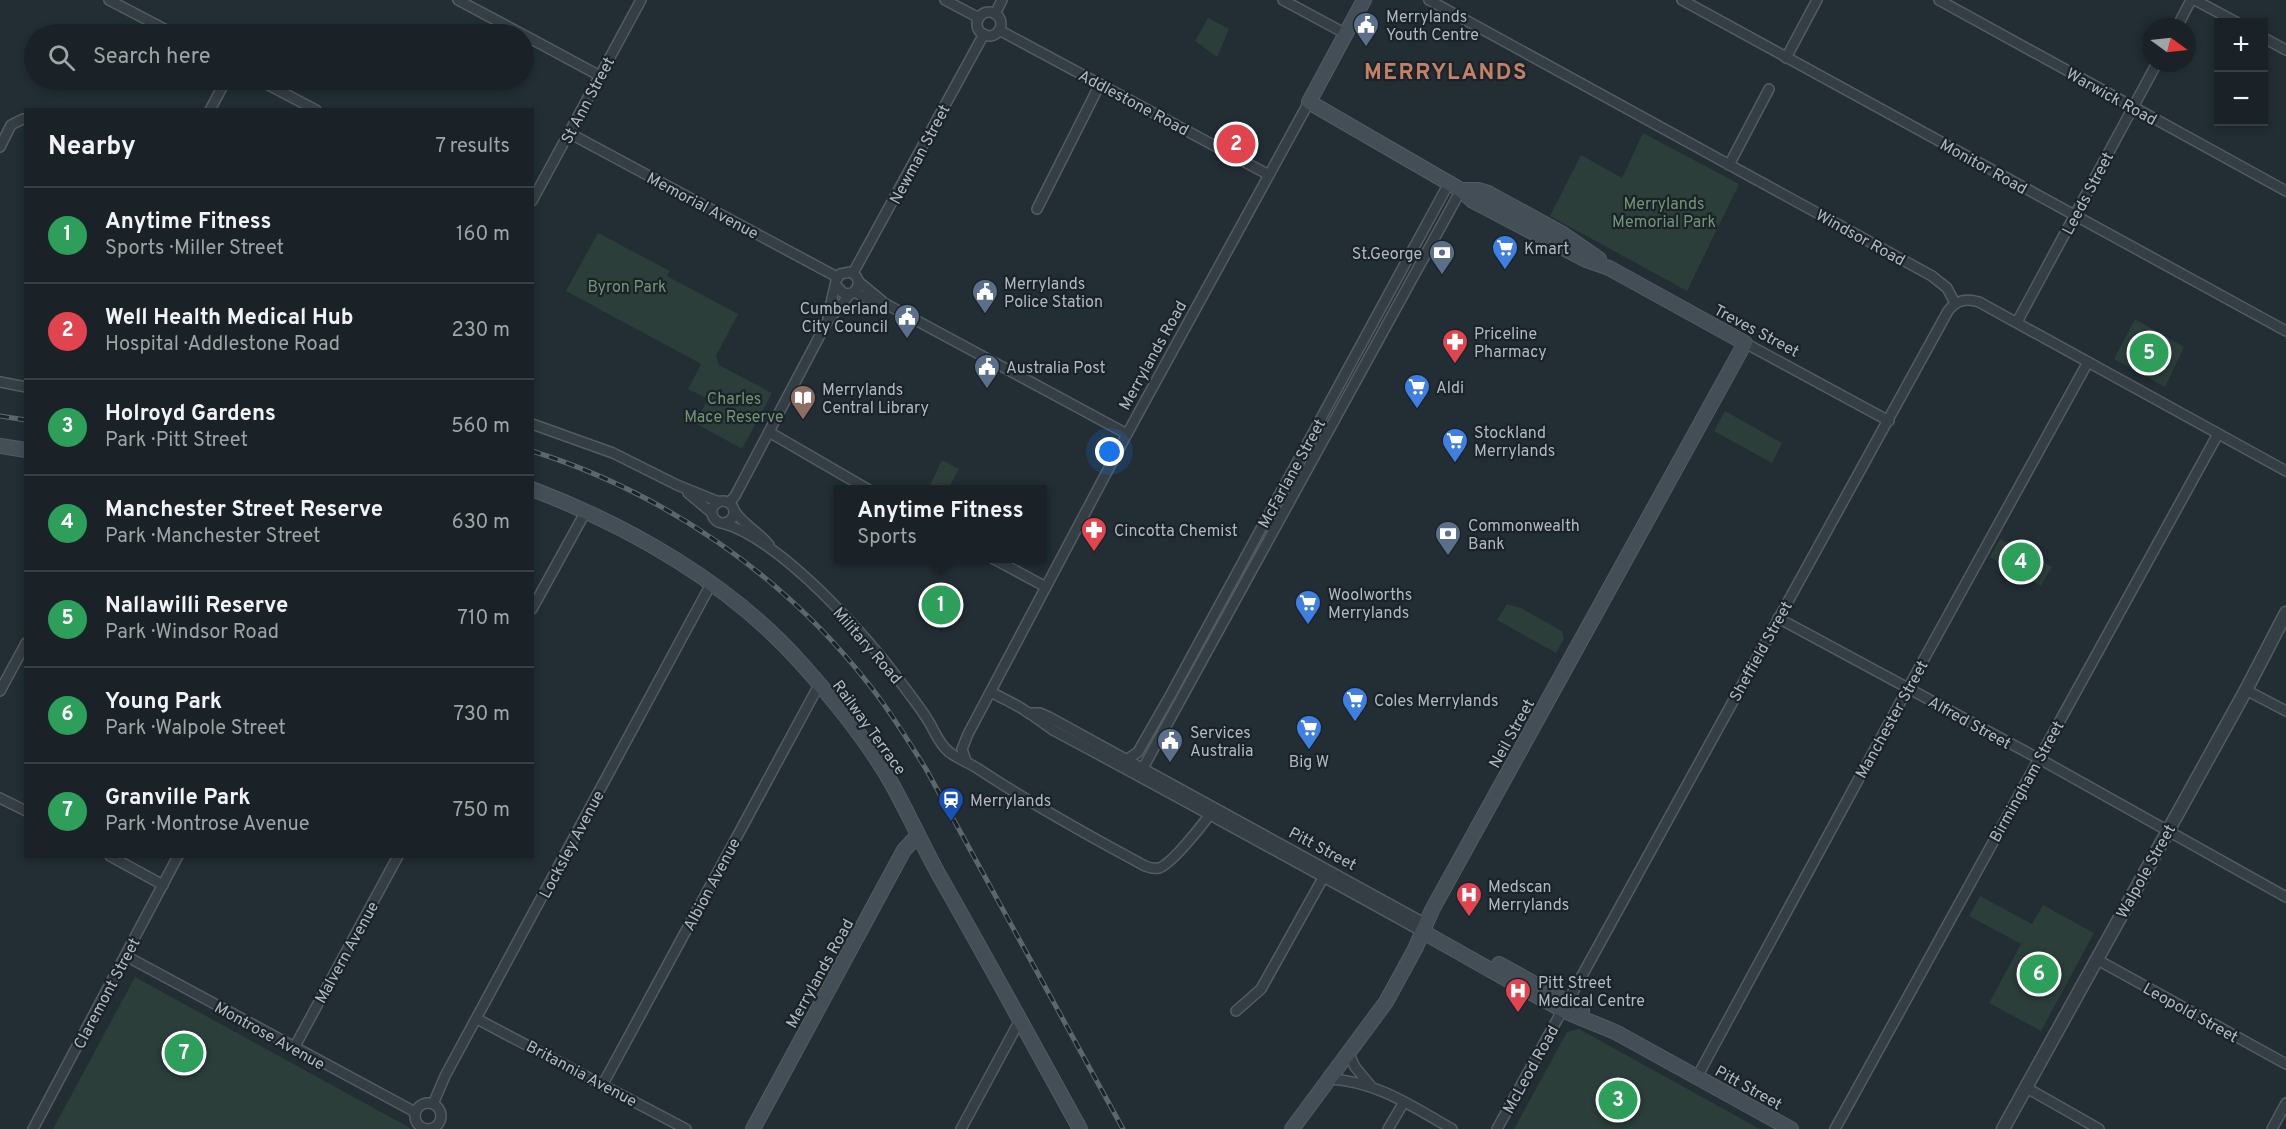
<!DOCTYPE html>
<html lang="en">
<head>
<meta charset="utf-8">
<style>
	body { margin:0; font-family:Overpass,sans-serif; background:#232a2f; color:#f1f3f6 }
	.controls { position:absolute; right:18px; top:18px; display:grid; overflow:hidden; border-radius:0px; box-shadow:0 3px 9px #0003 }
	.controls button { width:54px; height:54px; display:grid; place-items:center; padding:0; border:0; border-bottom:2px solid #383f44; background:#1a2227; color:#f1f3f6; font:30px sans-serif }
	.compass { position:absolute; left:2142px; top:18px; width:54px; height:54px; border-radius:50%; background:#1a2227; box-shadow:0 3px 9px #0003; rotate:105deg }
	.you { position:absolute; left:1110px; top:452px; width:21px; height:21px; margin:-15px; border:4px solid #fff; border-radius:50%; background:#1a73e8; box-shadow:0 0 0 9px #1a73e833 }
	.badge { display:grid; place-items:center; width:39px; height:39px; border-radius:50%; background:#8cbfea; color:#fff; font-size:20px; font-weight:700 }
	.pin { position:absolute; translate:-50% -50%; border:3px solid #fff; box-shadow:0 2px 6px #0006 }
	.popup { position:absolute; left:834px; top:485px; width:213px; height:78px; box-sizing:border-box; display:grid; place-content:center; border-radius:0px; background:#1a2227; filter:drop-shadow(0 2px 4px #0005); font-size:20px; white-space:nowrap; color:#9fa4a7 }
	.popup b { font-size:22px; color:#f1f3f6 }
	.popup::after { content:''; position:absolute; left:50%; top:100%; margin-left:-12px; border:12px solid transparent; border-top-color:#1a2227 }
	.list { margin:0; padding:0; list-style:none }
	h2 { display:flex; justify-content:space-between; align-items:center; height:78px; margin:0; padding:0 24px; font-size:26px }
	h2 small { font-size:20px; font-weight:400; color:#9fa4a7 }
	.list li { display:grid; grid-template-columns:39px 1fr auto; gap:18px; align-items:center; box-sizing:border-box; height:96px; padding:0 24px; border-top:2px solid #383f44 }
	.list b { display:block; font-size:22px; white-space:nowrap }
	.list p { margin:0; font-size:20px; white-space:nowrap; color:#9fa4a7 }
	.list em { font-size:20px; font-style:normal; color:#9fa4a7 }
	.icon { flex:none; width:33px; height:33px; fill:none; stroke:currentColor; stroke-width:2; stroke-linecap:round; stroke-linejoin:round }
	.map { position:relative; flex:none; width:2286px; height:1129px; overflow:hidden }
	.search { position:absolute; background:#1a2227; box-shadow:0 3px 9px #0003; left:24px; top:24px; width:510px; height:66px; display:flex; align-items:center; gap:15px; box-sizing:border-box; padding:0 21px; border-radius:33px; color:#9fa4a7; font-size:22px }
	.panel { position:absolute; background:#1a2227; box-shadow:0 3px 9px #0003; left:24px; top:108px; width:510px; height:750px; border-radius:0px }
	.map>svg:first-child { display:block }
	.green { fill:#2b3e3a }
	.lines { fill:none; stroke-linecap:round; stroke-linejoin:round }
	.minor-casing { stroke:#535c62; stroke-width:12 }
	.tertiary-casing { stroke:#535c62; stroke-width:15 }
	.secondary-casing { stroke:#535c62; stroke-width:16 }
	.minor { stroke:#353e45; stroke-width:9 }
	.tertiary { stroke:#353e45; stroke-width:12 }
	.secondary { stroke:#444e57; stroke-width:14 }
	.rail-casing { stroke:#5c666e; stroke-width:5 }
	.rail { stroke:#1b2329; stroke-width:3; stroke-dasharray:9; stroke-linecap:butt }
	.labels { text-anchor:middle; stroke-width:4.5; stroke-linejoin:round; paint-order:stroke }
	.poi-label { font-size:16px; fill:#b0b9c1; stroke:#1b2329; text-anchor:start }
	.street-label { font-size:16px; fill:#b0b9c1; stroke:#1b2329 }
	.park-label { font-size:16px; fill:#719574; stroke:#1b2329 }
	.district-label { font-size:22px; font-weight:bold; letter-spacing:1.5px; fill:#c58167; stroke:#1b2329 }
</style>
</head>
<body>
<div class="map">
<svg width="2286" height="1129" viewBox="0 0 2286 1129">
	<rect width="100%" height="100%" fill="#222d34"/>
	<g class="green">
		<polygon points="1208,18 1229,29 1217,57 1195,41"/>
		<polygon points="1643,133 1739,184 1687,291 1550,216 1581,155 1622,178"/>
		<polygon points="598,233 670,271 667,276 738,314 716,356 719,365 772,393 742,449 695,423 708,399 688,389 701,364 566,291"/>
		<polygon points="2135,319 2184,347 2165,387 2114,359"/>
		<polygon points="1725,411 1782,443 1772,463 1714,431"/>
		<polygon points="944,461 959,469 948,489 928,489 941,462"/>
		<polygon points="2000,539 2052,567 2041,586 1990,557"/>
		<polygon points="1507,604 1521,608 1562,631 1564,639 1556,653 1497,620"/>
		<polygon points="1980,896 2032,924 2043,905 2094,933 2041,1031 1989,1003 2021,944 1969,916"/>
		<polygon points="135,977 412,1129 53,1129"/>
		<polygon points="1579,1029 1760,1129 1514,1129 1567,1032"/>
	</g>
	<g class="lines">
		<defs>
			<g id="minor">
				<polyline points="109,0 174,34"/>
				<polyline points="458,0 522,34"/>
				<polyline points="945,0 979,18"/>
				<polyline points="1283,0 1346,34"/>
				<polyline points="1429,0 1932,276 1947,288 1955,303"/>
				<polyline points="1682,0 2286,331"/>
				<polyline points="1939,0 2286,191"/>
				<polyline points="2195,0 2236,22"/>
				<circle cx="989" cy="24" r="12"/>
				<polyline points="995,14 1002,0"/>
				<polyline points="2177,27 2191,0"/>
				<polyline points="999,30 1269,175"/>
				<polyline points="524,35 600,76"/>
				<polyline points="2264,38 2286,50"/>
				<polyline points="1786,58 1817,0"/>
				<polyline points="259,80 316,110"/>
				<polyline points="210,110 226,80"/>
				<polyline points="569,133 837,277"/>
				<polyline points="0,147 11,125 23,119"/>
				<polyline points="1729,165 1769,89"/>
				<polyline points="532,201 641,0"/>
				<polyline points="1037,209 1100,84"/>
				<polyline points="853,273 984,34"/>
				<polyline points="859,282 882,301"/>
				<polyline points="854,292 870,300 884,303 1127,434"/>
				<path d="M828,316L836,281L840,274L850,272C861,277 861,288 850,294L843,293L836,285"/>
				<polyline points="2017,322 2157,63"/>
				<polyline points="1745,343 1889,421"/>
				<polyline points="0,382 26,387"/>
				<polyline points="532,424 613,453 677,485 719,502"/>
				<polyline points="769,432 869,490"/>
				<polyline points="688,493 712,513"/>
				<circle cx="723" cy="512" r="11"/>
				<polyline points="729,503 735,496 827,322 850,294"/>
				<path d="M734,510C742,524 759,532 769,545"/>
				<path d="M722,523C781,539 869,638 905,688C913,699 922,710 929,722C935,732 939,744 949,752C958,759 970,763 980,770C1033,805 1089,836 1145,866C1150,868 1154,869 1159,868C1172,864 1206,821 1214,808"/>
				<polyline points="992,558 1046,587"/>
				<polyline points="532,609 586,511"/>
				<polyline points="1778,618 2045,762 2286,897"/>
				<polyline points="2246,690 2286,711"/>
				<polyline points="0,691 26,643"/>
				<path d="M991,692C1003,699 1016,704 1027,712C1036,717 1044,724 1053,730C1177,796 1300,864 1423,932"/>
				<polyline points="1030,713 1040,713 1049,717 1426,924"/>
				<polyline points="1128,759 1138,752 1170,696 1449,183"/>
				<polyline points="966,761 962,749 968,734 1127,434 1309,102"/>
				<polyline points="1143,768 1461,190"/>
				<polyline points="0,798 26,811"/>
				<polyline points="110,856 163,885"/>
				<polyline points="126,956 415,1112"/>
				<polyline points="2096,959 2286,1064"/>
				<path d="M1568,1001L1948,311C1956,300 1966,298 1979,302L2286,471"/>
				<polyline points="1236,1011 1261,989 1323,878"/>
				<polyline points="477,1019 686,1129"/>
				<polyline points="294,1048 398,856"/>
				<polyline points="1349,1054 1355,1067 1370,1085"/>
				<polyline points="1697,1077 1908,688 2088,362"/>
				<path d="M1329,1079C1376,1081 1412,1106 1452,1129"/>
				<polyline points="603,1084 819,685"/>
				<polyline points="2025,1087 2099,1129"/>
				<circle cx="428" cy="1116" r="13"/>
				<polyline points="433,1104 445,1076 711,584"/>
				<polyline points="33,1129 178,856"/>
				<polyline points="961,1129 1020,1020"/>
				<polyline points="1388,1129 1404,1102"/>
				<polyline points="1497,1129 1563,1009"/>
				<polyline points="1835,1129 2218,434"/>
				<polyline points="2272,1129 2286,1103"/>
			</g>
			<polyline id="tertiary" points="2003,1129 2246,690 2286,613"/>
			<g id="secondary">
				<polyline points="1461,190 1478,190 1488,193 1563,234 1599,259"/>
				<polyline points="0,446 26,450"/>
				<path d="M532,489C629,526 731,584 801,663C833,699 870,744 893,786C909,815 923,846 939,875C987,959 1033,1044 1080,1129"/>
				<path d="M1423,932C1470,958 1517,986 1565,1011C1583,1020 1601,1025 1619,1034L1791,1129"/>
				<polyline points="1499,964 1582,1010"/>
				<polyline points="753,1129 904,850 918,835"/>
				<polyline points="1292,1129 1386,1002 1415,949 1432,910 1745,343 1609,268 1586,260 1473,201 1461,190 1309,102 1364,0"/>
			</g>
		</defs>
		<use href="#minor" class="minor-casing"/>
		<use href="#tertiary" class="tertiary-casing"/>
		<use href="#secondary" class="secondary-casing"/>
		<use href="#minor" class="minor"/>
		<use href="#tertiary" class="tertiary"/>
		<use href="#secondary" class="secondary"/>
		<defs>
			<g id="rail">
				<polyline points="0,416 26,420"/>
				<path d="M532,451C663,492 783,575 867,682C889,709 907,739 926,769L1123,1129"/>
			</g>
		</defs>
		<use href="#rail" class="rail-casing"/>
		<use href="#rail" class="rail"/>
	</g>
	<defs>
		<symbol id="civic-pin" viewBox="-11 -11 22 30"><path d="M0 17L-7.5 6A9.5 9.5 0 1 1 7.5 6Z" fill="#5c6f8a" stroke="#1b2329"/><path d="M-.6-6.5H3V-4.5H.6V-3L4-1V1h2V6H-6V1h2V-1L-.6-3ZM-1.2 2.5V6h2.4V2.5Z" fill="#fff"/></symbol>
		<symbol id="supermarket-pin" viewBox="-11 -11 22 30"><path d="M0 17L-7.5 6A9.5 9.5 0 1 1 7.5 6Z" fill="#3f7fe0" stroke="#1b2329"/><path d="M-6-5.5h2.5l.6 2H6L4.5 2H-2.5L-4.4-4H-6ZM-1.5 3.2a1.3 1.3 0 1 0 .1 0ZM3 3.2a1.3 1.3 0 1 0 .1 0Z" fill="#fff"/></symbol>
		<symbol id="bank-pin" viewBox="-11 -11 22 30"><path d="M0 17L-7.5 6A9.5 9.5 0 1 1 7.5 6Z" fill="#5c6f8a" stroke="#1b2329"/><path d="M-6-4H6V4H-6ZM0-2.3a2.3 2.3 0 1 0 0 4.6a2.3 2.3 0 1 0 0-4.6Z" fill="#fff"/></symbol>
		<symbol id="pharmacy-pin" viewBox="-11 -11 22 30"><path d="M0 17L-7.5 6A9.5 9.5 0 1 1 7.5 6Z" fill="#e0444e" stroke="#1b2329"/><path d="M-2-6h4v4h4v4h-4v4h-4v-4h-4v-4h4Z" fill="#fff"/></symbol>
		<symbol id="library-pin" viewBox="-11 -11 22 30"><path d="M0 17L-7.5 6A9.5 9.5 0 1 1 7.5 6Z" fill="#8d6e63" stroke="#1b2329"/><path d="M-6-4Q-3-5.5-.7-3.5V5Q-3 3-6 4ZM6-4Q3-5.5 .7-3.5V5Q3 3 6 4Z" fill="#fff"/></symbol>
		<symbol id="station-pin" viewBox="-11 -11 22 30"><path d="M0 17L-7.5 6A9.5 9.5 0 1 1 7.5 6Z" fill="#1a4fb4" stroke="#1b2329"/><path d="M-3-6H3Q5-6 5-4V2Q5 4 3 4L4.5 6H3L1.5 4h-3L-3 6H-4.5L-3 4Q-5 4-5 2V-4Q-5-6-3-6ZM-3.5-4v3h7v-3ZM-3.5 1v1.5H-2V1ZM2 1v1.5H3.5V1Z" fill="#fff"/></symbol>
		<symbol id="hospital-pin" viewBox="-11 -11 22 30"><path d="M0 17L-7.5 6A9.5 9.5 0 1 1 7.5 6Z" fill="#e0444e" stroke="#1b2329"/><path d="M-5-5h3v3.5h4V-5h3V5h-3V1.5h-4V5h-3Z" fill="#fff"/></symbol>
	</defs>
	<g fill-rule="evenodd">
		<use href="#civic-pin" x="1351" y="10" width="30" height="40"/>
		<use href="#supermarket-pin" x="1490" y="233" width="30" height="40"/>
		<use href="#bank-pin" x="1427" y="238" width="30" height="40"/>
		<use href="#civic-pin" x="970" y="277" width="30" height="40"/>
		<use href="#civic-pin" x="892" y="302" width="30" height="40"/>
		<use href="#pharmacy-pin" x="1440" y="327" width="30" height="40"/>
		<use href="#civic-pin" x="972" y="352" width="30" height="40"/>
		<use href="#supermarket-pin" x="1402" y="372" width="30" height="40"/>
		<use href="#library-pin" x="788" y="383" width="30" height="40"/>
		<use href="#supermarket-pin" x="1440" y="426" width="30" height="40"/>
		<use href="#pharmacy-pin" x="1079" y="515" width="30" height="40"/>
		<use href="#bank-pin" x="1433" y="519" width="30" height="40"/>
		<use href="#supermarket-pin" x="1293" y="588" width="30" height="40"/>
		<use href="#supermarket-pin" x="1340" y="685" width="30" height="40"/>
		<use href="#supermarket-pin" x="1294" y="713" width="30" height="40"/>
		<use href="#civic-pin" x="1155" y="726" width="30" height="40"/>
		<use href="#station-pin" x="936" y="785" width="30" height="40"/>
		<use href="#hospital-pin" x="1454" y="880" width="30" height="40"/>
		<use href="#hospital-pin" x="1503" y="976" width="30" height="40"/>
	</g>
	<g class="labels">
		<g class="poi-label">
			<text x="1386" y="22">Merrylands<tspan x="1386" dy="18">Youth Centre</tspan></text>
			<text x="1524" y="254">Kmart</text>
			<text x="1422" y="259" text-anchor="end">St.George</text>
			<text x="1004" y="289">Merrylands<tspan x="1004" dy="18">Police Station</tspan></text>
			<text x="888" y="314" text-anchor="end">Cumberland<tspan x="888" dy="18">City Council</tspan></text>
			<text x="1474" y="339">Priceline<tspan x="1474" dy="18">Pharmacy</tspan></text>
			<text x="1006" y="373">Australia Post</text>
			<text x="1436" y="393">Aldi</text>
			<text x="822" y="395">Merrylands<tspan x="822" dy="18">Central Library</tspan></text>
			<text x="1474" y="438">Stockland<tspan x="1474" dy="18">Merrylands</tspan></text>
			<text x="1468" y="531">Commonwealth<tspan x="1468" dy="18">Bank</tspan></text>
			<text x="1114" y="536">Cincotta Chemist</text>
			<text x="1328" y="600">Woolworths<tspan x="1328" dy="18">Merrylands</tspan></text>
			<text x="1374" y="706">Coles Merrylands</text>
			<text x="1190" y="738">Services<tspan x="1190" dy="18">Australia</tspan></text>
			<text x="1309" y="767" text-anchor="middle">Big W</text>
			<text x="970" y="806">Merrylands</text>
			<text x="1488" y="892">Medscan<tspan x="1488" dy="18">Merrylands</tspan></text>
			<text x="1538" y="988">Pitt Street<tspan x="1538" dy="18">Medical Centre</tspan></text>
		</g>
		<g class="street-label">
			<text transform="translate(2112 96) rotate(29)" y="6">Warwick Road</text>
			<text transform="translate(587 100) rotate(-62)" y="6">St Ann Street</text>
			<text transform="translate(1134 102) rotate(28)" y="6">Addlestone Road</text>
			<text transform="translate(919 154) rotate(-62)" y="6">Newman Street</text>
			<text transform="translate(1984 166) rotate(29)" y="6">Monitor Road</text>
			<text transform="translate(2087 193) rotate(-62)" y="6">Leeds Street</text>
			<text transform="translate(703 205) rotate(28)" y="6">Memorial Avenue</text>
			<text transform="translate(1861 237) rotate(29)" y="6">Windsor Road</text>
			<text transform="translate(1757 330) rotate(28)" y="6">Treves Street</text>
			<text transform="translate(1152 355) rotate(-61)" y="6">Merrylands Road</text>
			<text transform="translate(1291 473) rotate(-61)" y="6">McFarlane Street</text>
			<text transform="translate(868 645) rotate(49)" y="6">Military Road</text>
			<text transform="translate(1760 651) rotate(-61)" y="6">Sheffield Street</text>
			<text transform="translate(1891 719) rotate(-61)" y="6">Manchester Street</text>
			<text transform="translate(1970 722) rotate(29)" y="6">Alfred Street</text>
			<text transform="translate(870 727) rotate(54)" y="6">Railway Terrace</text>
			<text transform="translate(1511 733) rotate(-61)" y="6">Neil Street</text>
			<text transform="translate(2026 781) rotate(-61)" y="6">Birmingham Street</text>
			<text transform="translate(571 844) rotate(-62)" y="6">Locksley Avenue</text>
			<text transform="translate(1323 848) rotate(28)" y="6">Pitt Street</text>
			<text transform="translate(2145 871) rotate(-61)" y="6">Walpole Street</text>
			<text transform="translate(711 884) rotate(-62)" y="6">Albion Avenue</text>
			<text transform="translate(346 952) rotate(-61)" y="6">Malvern Avenue</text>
			<text transform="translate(819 973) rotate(-61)" y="6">Merrylands Road</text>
			<text transform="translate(106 993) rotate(-62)" y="6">Claremont Street</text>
			<text transform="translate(2191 1012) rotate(29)" y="6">Leopold Street</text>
			<text transform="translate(270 1035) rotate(29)" y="6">Montrose Avenue</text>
			<text transform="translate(1530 1069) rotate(-61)" y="6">McLeod Road</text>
			<text transform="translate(582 1073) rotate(28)" y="6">Britannia Avenue</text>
			<text transform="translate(1749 1087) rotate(29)" y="6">Pitt Street</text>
		</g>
		<g class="park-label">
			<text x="1664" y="209">Merrylands<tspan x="1664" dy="18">Memorial Park</tspan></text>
			<text x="627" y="292">Byron Park</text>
			<text x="734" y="404">Charles<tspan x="734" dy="18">Mace Reserve</tspan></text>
		</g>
		<g class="district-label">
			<text x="1446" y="79">MERRYLANDS</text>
		</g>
	</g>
</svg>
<div class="controls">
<button>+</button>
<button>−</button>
</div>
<svg class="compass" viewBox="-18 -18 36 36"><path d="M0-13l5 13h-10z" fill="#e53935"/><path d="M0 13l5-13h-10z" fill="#9fa4a7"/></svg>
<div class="you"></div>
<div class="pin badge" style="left:941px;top:605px;background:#2e9e5b">1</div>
<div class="popup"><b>Anytime Fitness</b>Sports</div>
<div class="pin badge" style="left:1236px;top:144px;background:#e0444e">2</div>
<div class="pin badge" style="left:1618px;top:1100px;background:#2e9e5b">3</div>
<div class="pin badge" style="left:2021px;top:562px;background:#2e9e5b">4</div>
<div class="pin badge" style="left:2149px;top:353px;background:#2e9e5b">5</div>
<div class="pin badge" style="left:2039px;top:974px;background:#2e9e5b">6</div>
<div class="pin badge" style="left:184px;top:1053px;background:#2e9e5b">7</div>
<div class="search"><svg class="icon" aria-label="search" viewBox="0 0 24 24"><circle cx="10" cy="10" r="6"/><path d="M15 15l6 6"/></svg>Search here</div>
<section class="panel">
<h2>Nearby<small>7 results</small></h2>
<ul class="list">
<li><span class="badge" style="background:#2e9e5b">1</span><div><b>Anytime Fitness</b><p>Sports · Miller Street</p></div><em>160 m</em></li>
<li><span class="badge" style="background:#e0444e">2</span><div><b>Well Health Medical Hub</b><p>Hospital · Addlestone Road</p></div><em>230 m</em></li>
<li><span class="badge" style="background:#2e9e5b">3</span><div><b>Holroyd Gardens</b><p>Park · Pitt Street</p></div><em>560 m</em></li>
<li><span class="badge" style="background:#2e9e5b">4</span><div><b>Manchester Street Reserve</b><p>Park · Manchester Street</p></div><em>630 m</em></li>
<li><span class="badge" style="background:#2e9e5b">5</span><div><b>Nallawilli Reserve</b><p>Park · Windsor Road</p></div><em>710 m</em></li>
<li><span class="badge" style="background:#2e9e5b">6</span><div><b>Young Park</b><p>Park · Walpole Street</p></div><em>730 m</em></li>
<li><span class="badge" style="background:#2e9e5b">7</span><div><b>Granville Park</b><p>Park · Montrose Avenue</p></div><em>750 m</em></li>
</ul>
</section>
</div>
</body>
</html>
